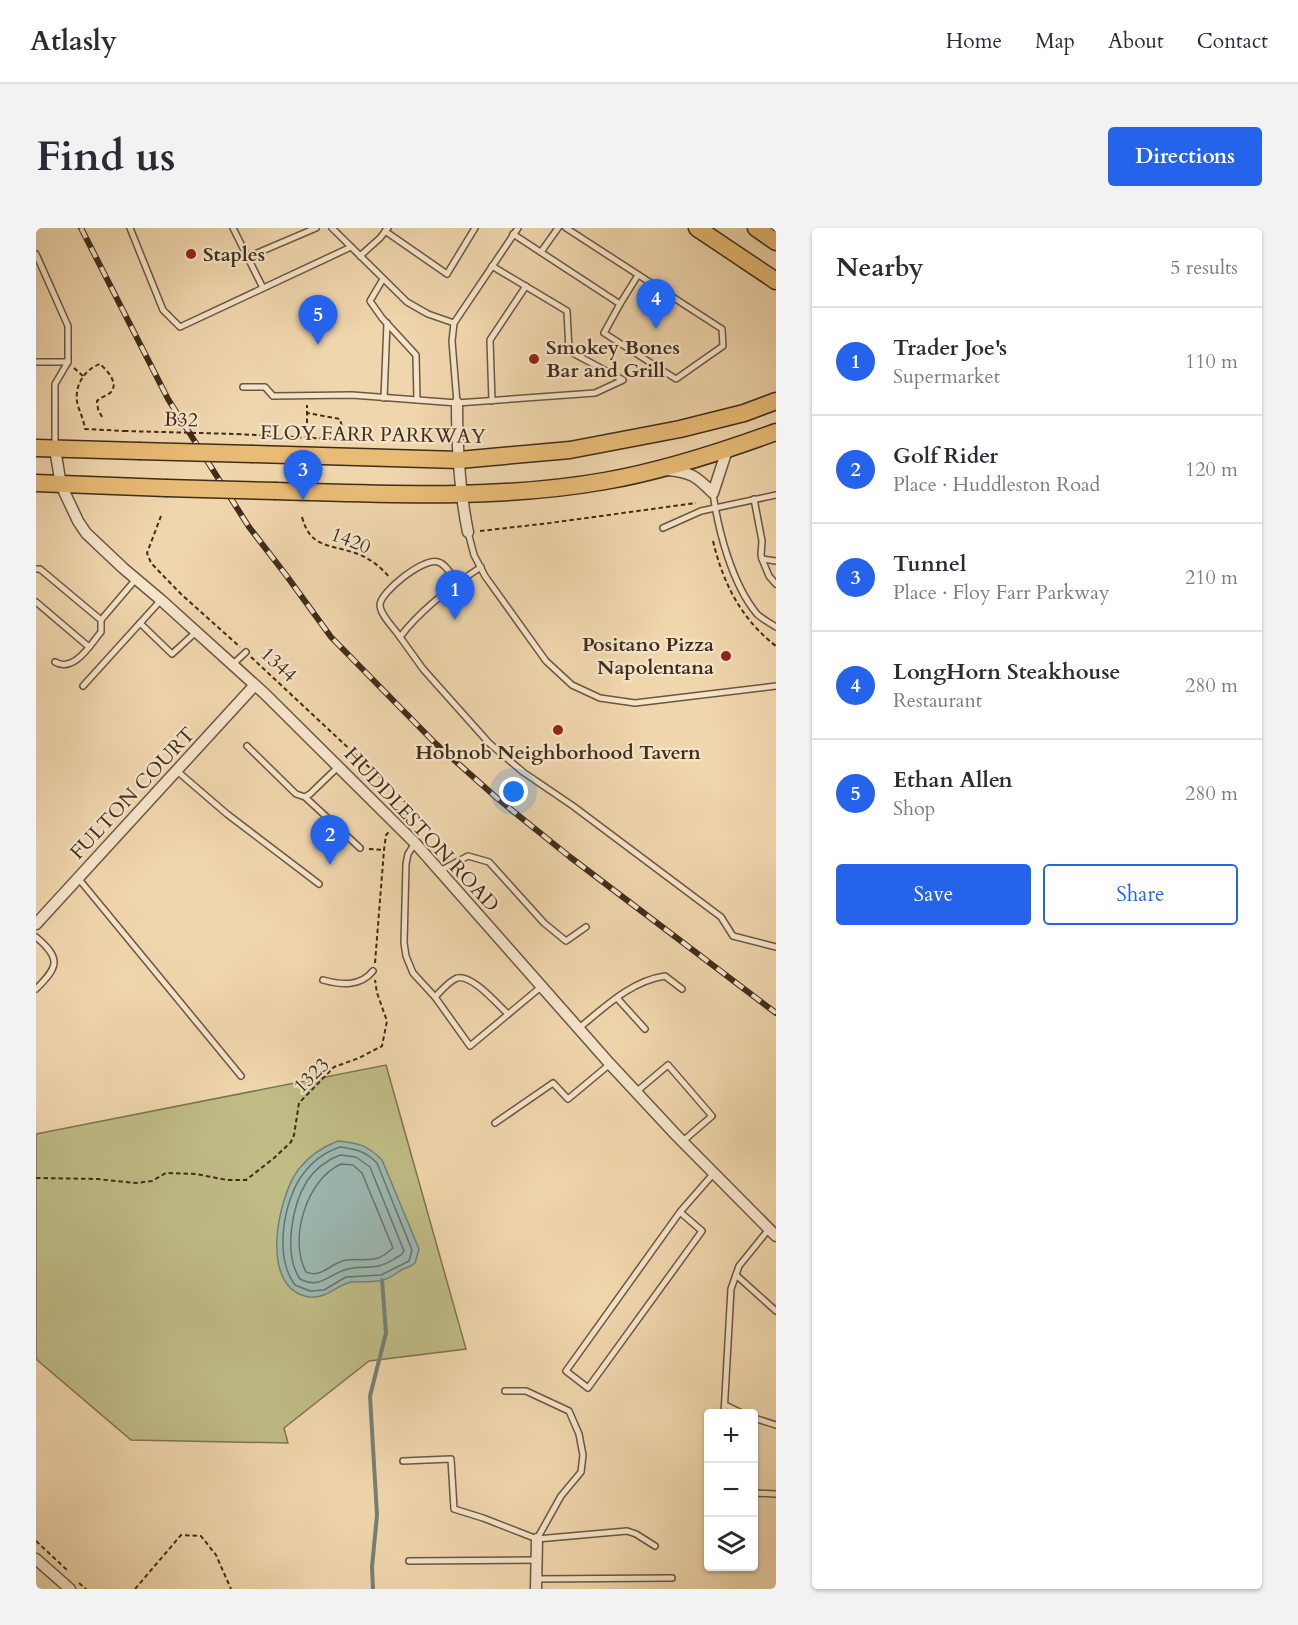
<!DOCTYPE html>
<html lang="en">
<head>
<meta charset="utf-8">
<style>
	body { margin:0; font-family:Cardo,serif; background:#f2f2f3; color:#2b2b33 }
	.controls { position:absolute; right:18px; bottom:18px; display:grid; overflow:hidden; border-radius:6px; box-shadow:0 2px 4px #0004 }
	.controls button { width:54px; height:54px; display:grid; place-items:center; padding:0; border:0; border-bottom:2px solid #e1e1e2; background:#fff; color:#2b2b33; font:30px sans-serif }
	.you { position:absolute; left:478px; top:564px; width:21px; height:21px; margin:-15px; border:4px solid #fff; border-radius:50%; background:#1a73e8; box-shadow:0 0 0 9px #1a73e833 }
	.badge { display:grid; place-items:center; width:39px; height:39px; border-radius:50%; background:#2563eb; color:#fff; font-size:20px; font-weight:700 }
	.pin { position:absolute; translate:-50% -50px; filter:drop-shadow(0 2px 3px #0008) }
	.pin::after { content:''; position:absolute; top:32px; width:21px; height:18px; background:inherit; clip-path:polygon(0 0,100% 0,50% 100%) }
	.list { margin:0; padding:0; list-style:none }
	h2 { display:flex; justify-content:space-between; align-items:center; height:78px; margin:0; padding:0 24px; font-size:26px }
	h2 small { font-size:20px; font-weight:400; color:#7c7c81 }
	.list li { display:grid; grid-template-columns:39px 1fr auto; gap:18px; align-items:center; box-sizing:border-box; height:108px; padding:0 24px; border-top:2px solid #e1e1e2 }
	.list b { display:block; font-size:22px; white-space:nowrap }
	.list p { margin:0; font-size:20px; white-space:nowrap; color:#7c7c81 }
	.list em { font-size:20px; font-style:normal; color:#7c7c81 }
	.actions { display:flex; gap:12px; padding:18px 24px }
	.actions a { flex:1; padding:14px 0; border:2px solid #2563eb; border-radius:6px; text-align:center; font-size:21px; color:#2563eb }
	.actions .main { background:#2563eb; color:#fff }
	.icon { flex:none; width:33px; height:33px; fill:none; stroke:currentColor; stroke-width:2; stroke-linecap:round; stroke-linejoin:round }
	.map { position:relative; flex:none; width:740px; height:1361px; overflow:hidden; border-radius:6px }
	header { display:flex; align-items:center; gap:36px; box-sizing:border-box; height:84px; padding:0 30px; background:#fff; border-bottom:2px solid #e1e1e2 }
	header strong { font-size:28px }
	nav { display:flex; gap:33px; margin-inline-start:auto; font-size:21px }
	.intro { display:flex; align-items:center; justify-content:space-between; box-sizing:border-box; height:144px; padding:0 36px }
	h1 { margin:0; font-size:42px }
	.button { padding:15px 27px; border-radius:6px; background:#2563eb; color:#fff; font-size:21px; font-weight:700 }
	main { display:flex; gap:36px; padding:0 36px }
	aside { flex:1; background:#fff; border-radius:6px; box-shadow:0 2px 4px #0004 }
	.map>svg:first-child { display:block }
	.green { fill:#bfbc86; stroke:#7f7450; stroke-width:1.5 }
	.water { fill:#9bb8b1; stroke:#768075; stroke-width:1.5 }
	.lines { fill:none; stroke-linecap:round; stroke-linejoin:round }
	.shore { stroke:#6d7266; stroke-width:1.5 }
	.stream { stroke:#768075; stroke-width:4 }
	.service-casing { stroke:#6b5740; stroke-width:8 }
	.minor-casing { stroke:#6b5740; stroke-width:13 }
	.primary-casing { stroke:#3f2d1b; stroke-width:19 }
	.path { stroke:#3f2d1b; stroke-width:2; stroke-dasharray:4.5 3; stroke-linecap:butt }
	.service { stroke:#f5e4ca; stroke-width:5 }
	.minor { stroke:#f5e4ca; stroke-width:10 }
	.primary { stroke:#e8bb76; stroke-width:16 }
	.rail-casing { stroke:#3f2d1b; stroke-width:6 }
	.rail { stroke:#f5e4ca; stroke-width:4; stroke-dasharray:11; stroke-linecap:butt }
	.primary-bridge-casing { stroke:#3f2d1b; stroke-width:19; stroke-linecap:butt }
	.path-bridge { stroke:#3f2d1b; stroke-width:2; stroke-dasharray:4.5 3; stroke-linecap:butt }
	.primary-bridge { stroke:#e8bb76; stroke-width:16 }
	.poi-dot { fill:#8f2418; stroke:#f5e4ca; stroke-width:2 }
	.labels { text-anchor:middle; stroke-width:4.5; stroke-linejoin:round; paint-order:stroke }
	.poi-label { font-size:20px; font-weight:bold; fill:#3f2d1b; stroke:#f5e4ca; text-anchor:start }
	.street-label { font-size:20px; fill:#3f2d1b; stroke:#f5e4ca }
</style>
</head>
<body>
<header>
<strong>Atlasly</strong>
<nav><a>Home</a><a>Map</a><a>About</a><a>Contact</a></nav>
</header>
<div class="intro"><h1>Find us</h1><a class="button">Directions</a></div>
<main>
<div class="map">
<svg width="740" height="1361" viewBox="0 0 740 1361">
	<rect width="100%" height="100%" fill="#f0d6ad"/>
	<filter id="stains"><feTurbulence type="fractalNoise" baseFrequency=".00333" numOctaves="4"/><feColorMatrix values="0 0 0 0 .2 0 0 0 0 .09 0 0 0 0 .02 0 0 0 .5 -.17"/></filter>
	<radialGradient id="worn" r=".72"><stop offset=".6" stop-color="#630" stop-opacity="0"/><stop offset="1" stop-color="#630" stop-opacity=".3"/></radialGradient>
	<polygon class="green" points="350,837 430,1121 333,1133 248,1200 252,1215 95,1212 0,1131 0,906"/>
	<path class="water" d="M302,913C323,915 331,917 346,932L383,1021L379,1035C375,1039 372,1039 367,1041C360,1045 355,1050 347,1052C337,1055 326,1053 315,1054C300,1057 291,1071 273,1069C223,1061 241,971 262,942C272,929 286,919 302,913Z"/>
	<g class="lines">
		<g class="shore">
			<path d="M304,919C320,921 329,923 341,935L376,1022L373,1033L345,1047L310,1049L288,1062L274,1063L259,1057C238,1029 247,973 267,946C276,934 289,924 304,919Z"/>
			<path d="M304,927L320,929L334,939L368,1023C365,1029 363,1027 358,1031C339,1044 327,1036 308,1042C291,1048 283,1061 264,1051C247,1026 256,977 271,953C279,941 291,932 304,927Z"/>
			<path d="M305,936L317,937L326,945L357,1020C352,1024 348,1028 342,1030C330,1034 316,1029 304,1034C291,1039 284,1050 270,1044C252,1011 271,951 305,936Z"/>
		</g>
		<polyline class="stream" points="337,1361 336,1339 341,1287 334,1168 350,1105 346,1052"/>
		<defs>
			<g id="service">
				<polyline points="94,0 127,82 144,99 315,19"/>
				<polyline points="197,0 227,60"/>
				<polyline points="296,0 371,74 392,86 418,95"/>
				<polyline points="349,3 411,46 439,0"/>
				<polyline points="477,6 584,76 568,105 640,151 687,118 686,101 530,0"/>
				<polyline points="505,24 522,0"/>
				<polyline points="0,26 32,98 32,134 19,156 19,218"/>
				<polyline points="324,28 344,10 352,0"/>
				<polyline points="212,29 280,0"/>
				<polyline points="347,51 334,73 346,90 380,127 381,172"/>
				<polyline points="584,76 602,47"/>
				<polyline points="0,134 32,134"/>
				<polyline points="207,159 229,159 237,168 316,167 421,175 559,165 587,152 533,123 531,83 456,38"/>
				<polyline points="348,170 351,95"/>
				<polyline points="456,173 454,112 490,58"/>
				<polyline points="421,175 416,113 418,95 482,0"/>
				<path d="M677,265C682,302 696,356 721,386C726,391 734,395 740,399"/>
				<polyline points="718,271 726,313 725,327 726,331 740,333"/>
				<polyline points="627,300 665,283 740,267"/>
				<polyline points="432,304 438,327 449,348 510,433 536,457 564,470 599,475 740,458"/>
				<polyline points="726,331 733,348 740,356"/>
				<path d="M445,339C416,358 385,381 364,409L387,441L453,515L487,544L537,578L685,689L697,708L740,719"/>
				<path d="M0,341H4L65,392V404C54,417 38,445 19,434"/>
				<polyline points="0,374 53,419"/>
				<polyline points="65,392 100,351"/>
				<polyline points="104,395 136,426 160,404"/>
				<path d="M364,409C359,401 344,387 344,377C344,364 388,329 402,334C410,336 416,348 421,354"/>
				<polyline points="196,437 210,424"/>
				<polyline points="47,458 125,372"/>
				<polyline points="211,518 260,566 269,569 274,566 302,539"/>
				<polyline points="141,543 191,586 283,656"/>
				<polyline points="269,569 324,620"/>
				<polyline points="379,615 372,626 370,636 368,715 370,728 377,745 399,769 434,818 506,758"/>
				<polyline points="404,643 432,628 453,634 508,695 530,713 550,699"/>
				<polyline points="42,650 205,848"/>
				<path d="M0,709C26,731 22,739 0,761"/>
				<path d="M287,752C305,757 324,759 337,743"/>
				<path d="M399,769C405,763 413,753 421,750C436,746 461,776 472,786"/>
				<polyline points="581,770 609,801"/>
				<path d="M543,800C569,779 595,753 629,748L646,761"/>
				<polyline points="600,864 632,837 676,888 647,913"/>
				<polyline points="459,895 517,855 532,871 574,836"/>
				<polyline points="644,984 530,1143 552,1160 666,1003 644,984 678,945"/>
				<polyline points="700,1047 740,1083"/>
				<polyline points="469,1163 490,1163 533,1183 543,1206 547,1227 545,1244 525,1268 501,1311"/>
				<polyline points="689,1177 708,1186"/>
				<polyline points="688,1186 695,1061 703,1038 733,1001"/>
				<polyline points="718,1190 740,1197"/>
				<polyline points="367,1233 415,1231 418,1281 447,1290 501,1311 591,1303 600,1306 619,1318"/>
				<polyline points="718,1265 740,1266"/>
				<polyline points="373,1333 501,1332"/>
				<polyline points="500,1351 636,1350"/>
			</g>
			<g id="minor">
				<path d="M421,175C421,218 423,261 432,304"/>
				<polyline points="19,221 25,257 42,293 50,305 87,340 125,372 229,466 379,615 574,836 641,908 740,1008"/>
				<path d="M631,242C655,244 660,248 677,265L690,225L696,222"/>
				<polyline points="0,696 218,458"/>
				<polyline points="0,1331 34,1361"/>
				<polyline points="500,1361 501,1311"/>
			</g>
			<g id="primary">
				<polyline points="661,0 740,53"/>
				<polyline points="720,0 740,14"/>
				<polyline points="0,220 103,223"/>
				<polyline points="217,226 423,232 534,222 644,201 708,185 740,173"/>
				<polyline points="0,255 130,260"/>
				<path d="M240,263C349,266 461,272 569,253C627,243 685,224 740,204"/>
			</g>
		</defs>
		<use href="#service" class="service-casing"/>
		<use href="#minor" class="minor-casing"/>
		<use href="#primary" class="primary-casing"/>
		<g class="path">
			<polyline points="38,140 47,148"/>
			<path d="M66,189L62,181L61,173C65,169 70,168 74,165C84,156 71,142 64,136C47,142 37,160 42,178C45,187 48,193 49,201L88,203"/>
			<polyline points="271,195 271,177"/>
			<polyline points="201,206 294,211 303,206 306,199 304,191 271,185"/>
			<polyline points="125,288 111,325 115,335 145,366 204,419"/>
			<path d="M266,289C274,319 291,316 316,324C331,328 344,338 354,350"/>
			<polyline points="444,303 514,295 660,275"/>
			<path d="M677,313C687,355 705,391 740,418"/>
			<polyline points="215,429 367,571 371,577 370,584 367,589"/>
			<polyline points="333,621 348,622"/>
			<polyline points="339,735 348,622 350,607 353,604"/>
			<polyline points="0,950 61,951 100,955 116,953 130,945 160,946 191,952 210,952 238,930 255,914 258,907 263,875 298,839 323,830 346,818 351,793 341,765 339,752"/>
			<polyline points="0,1313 31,1342"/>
			<polyline points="43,1355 50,1361"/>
			<polyline points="99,1361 145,1307 165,1308 180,1327 195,1361"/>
		</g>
		<use href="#service" class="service"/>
		<use href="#minor" class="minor"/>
		<use href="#primary" class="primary"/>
		<defs>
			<polyline id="rail" points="45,0 132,171 213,299 250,347 295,409 399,515 462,571 534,629 740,785"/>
		</defs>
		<use href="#rail" class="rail-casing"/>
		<use href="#rail" class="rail"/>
		<defs>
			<g id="primary-bridge">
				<polyline points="103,223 217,226"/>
				<polyline points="130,260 240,263"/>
			</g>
		</defs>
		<use href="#primary-bridge" class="primary-bridge-casing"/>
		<polyline class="path-bridge" points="88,203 201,206"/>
		<use href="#primary-bridge" class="primary-bridge"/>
	</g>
	<g class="poi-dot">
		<circle cx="155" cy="26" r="6"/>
		<circle cx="498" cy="131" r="6"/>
		<circle cx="690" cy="428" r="6"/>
		<circle cx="522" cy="502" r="6"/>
	</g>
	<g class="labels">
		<g class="poi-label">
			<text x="167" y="33">Staples</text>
			<text x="510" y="126">Smokey Bones<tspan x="510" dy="23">Bar and Grill</tspan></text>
			<text x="678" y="423" text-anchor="end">Positano Pizza<tspan x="678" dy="23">Napolentana</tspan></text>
			<text x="522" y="531" text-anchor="middle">Hobnob Neighborhood Tavern</text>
		</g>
		<g class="street-label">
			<text transform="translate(145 191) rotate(2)" y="7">B32</text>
			<text transform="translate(337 206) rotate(1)" y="7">FLOY FARR PARKWAY</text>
			<text transform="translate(315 312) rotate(21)" y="7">1420</text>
			<text transform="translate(243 436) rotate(43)" y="7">1344</text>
			<text transform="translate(96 565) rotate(-47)" y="7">FULTON COURT</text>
			<text transform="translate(386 601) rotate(47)" y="7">HUDDLESTON ROAD</text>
			<text transform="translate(275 847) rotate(-44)" y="7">1323</text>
		</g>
	</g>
	<rect width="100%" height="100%" filter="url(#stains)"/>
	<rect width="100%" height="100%" fill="url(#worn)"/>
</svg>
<div class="controls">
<button>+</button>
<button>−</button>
<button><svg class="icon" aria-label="layers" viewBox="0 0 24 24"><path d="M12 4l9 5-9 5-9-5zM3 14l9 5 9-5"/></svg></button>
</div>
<div class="you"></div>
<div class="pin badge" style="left:419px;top:392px">1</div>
<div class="pin badge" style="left:294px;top:637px">2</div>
<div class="pin badge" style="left:267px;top:272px">3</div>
<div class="pin badge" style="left:620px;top:101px">4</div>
<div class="pin badge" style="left:282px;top:117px">5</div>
</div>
<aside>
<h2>Nearby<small>5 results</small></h2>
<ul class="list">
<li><span class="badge">1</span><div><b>Trader Joe's</b><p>Supermarket</p></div><em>110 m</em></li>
<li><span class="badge">2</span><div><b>Golf Rider</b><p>Place · Huddleston Road</p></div><em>120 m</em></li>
<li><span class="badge">3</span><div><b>Tunnel</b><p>Place · Floy Farr Parkway</p></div><em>210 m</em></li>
<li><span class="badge">4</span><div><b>LongHorn Steakhouse</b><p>Restaurant</p></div><em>280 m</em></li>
<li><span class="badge">5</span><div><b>Ethan Allen</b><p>Shop</p></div><em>280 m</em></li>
</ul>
<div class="actions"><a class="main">Save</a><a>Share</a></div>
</aside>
</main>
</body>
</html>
